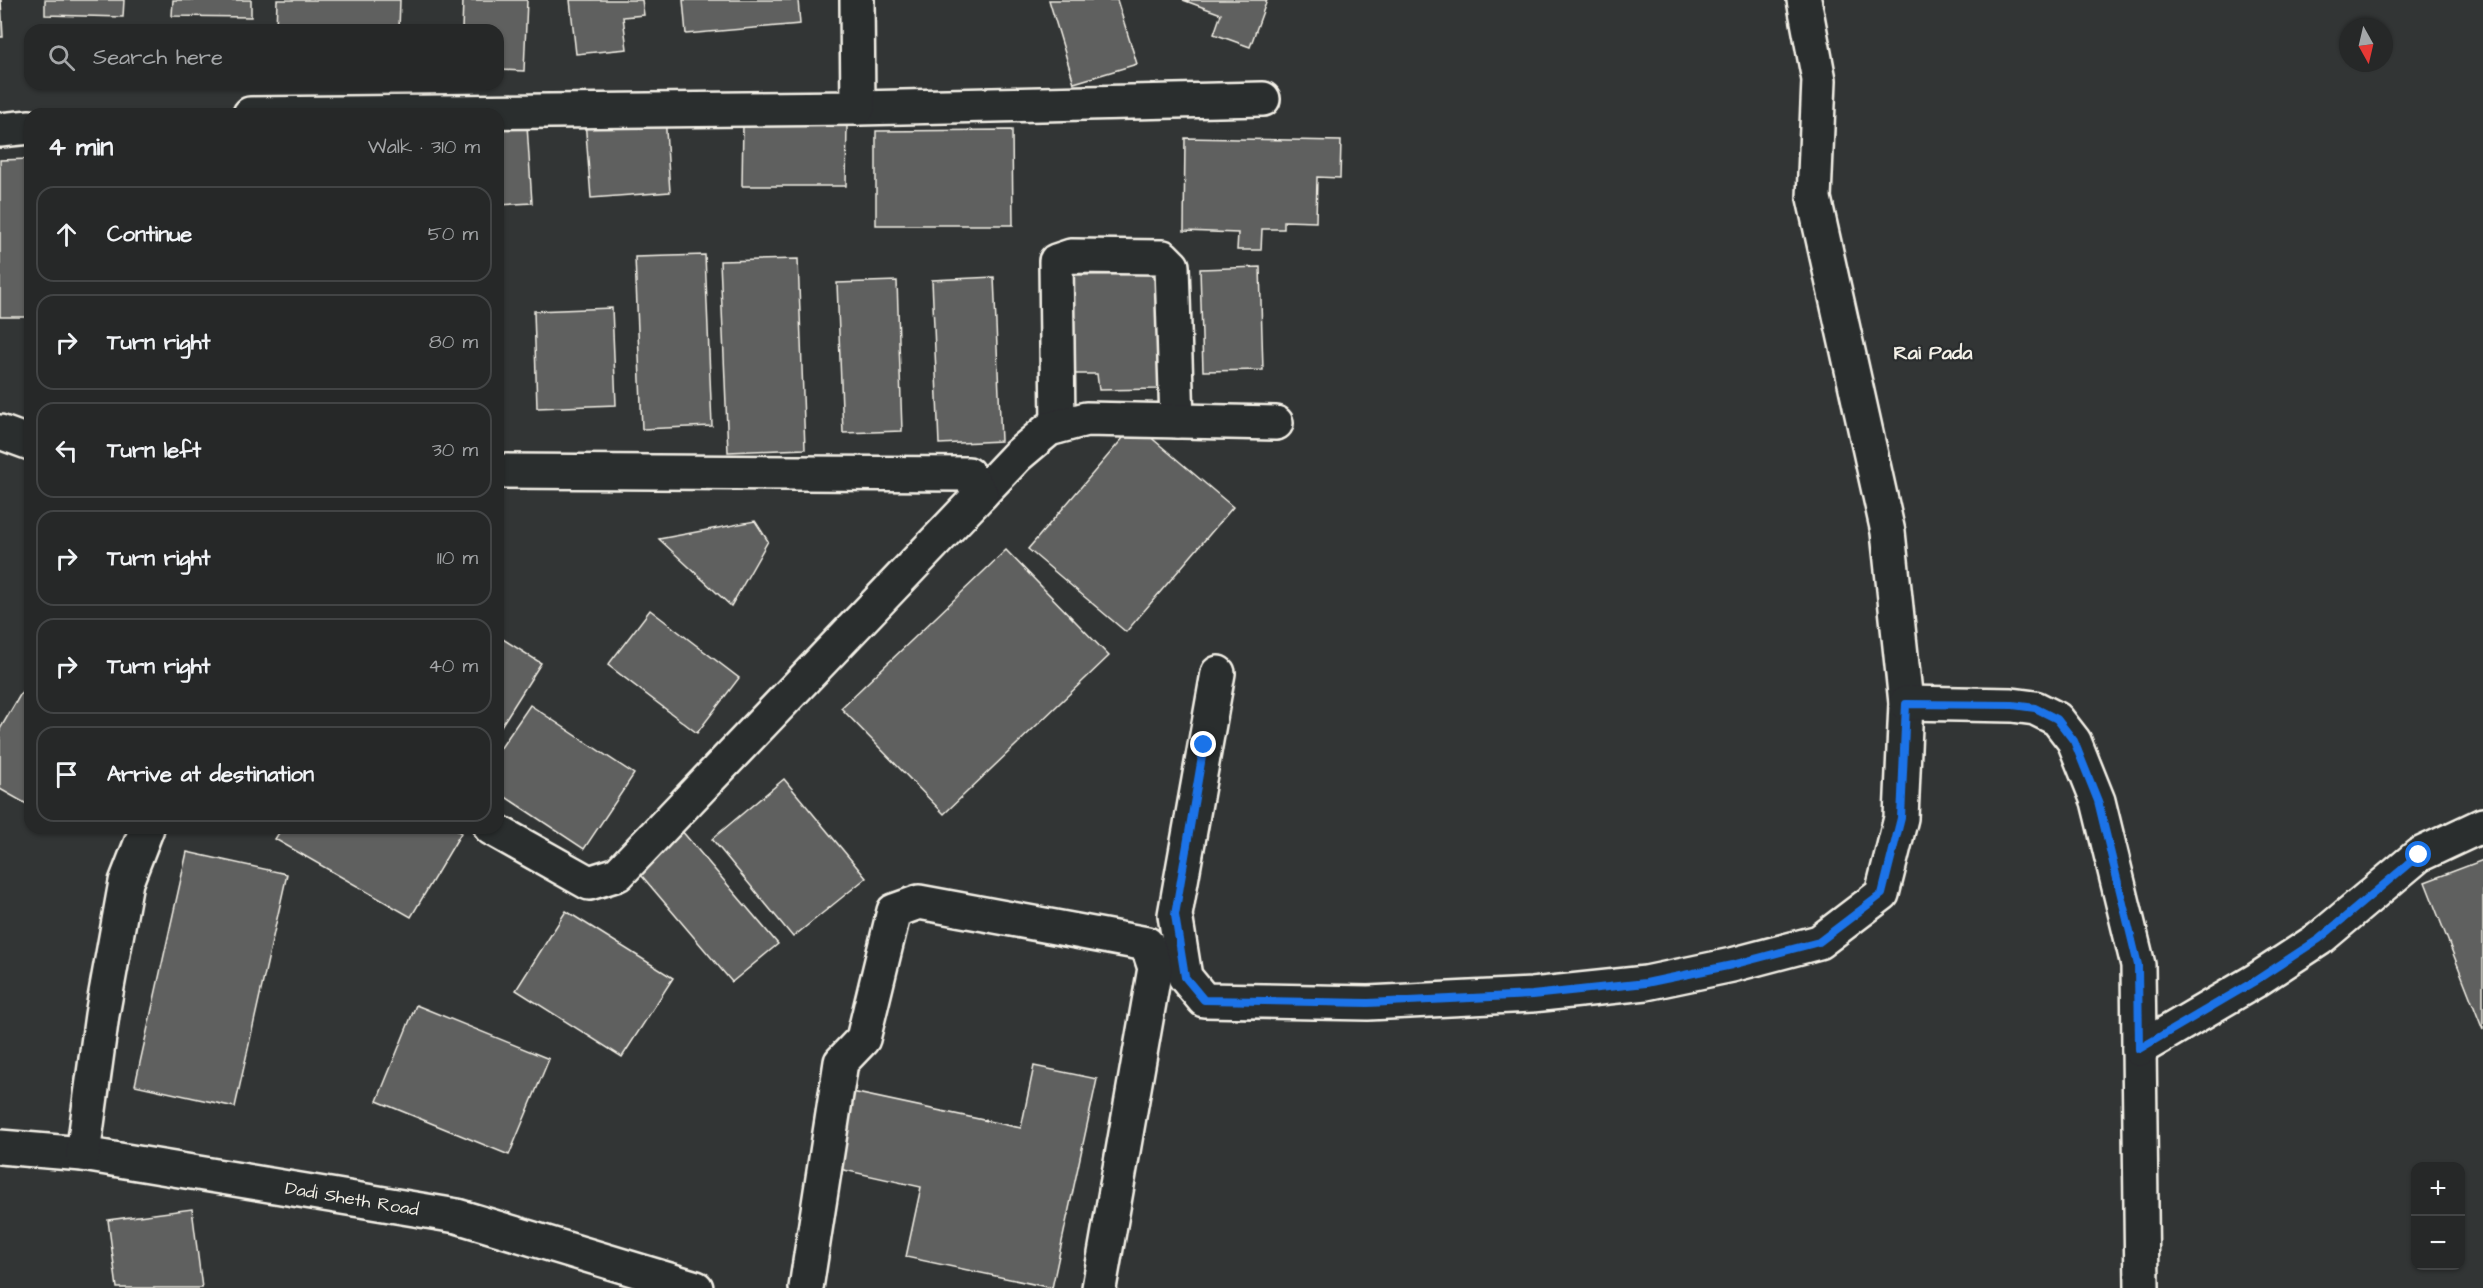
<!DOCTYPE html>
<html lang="en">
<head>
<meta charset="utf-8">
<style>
	body { margin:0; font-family:"Architects Daughter",sans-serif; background:#323434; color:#f1f3f6 }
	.controls { position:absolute; right:18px; bottom:18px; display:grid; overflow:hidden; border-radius:12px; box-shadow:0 2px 4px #0004 }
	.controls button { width:54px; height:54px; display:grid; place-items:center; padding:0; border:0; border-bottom:2px solid #424445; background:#262828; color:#f1f3f6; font:30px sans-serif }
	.compass { position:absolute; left:2339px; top:18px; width:54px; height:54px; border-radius:50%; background:#262828; box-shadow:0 2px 4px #0004; rotate:172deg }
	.stop { position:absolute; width:18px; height:18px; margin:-14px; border:4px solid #1a73e8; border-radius:50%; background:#fff }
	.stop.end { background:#1a73e8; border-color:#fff; box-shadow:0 2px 6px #0008 }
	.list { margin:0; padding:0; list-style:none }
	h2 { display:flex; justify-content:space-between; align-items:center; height:78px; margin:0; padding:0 24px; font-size:26px }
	h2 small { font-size:20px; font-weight:400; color:#a4a6a8 }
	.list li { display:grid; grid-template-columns:39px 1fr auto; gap:18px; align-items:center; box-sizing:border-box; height:96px; margin:0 12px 12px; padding:0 12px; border:2px solid #424445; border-radius:18px }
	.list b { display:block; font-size:22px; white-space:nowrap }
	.list em { font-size:20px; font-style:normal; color:#a4a6a8 }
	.icon { flex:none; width:33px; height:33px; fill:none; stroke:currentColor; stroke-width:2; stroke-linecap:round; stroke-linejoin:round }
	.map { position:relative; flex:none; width:2483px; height:1288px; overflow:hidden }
	.search { position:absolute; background:#262828; box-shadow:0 2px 4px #0004; left:24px; top:24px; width:480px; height:66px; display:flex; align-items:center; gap:15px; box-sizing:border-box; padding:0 21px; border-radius:18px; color:#a4a6a8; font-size:22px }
	.panel { position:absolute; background:#262828; box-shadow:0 2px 4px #0004; left:24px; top:108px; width:480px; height:726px; border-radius:18px }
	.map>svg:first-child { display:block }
	.building { fill:#5f605f; stroke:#f4f1e8; stroke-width:1.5 }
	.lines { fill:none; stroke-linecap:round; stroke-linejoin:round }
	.minor-casing { stroke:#f4f1e8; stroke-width:38 }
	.minor { stroke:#2a2d2e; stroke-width:33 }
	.route { stroke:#1a73e8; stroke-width:8 }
	.labels { text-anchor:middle; stroke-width:4.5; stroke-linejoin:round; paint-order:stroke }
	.street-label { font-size:18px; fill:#f4f1e8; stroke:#2a2d2e }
	.neighbourhood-label { font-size:20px; font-weight:bold; fill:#f4f1e8; stroke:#2a2d2e }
</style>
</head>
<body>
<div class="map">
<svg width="2483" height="1288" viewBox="0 0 2483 1288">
	<rect width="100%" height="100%" fill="#323535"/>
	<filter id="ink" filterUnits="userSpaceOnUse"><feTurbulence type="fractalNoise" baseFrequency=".0167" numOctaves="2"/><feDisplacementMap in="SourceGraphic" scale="12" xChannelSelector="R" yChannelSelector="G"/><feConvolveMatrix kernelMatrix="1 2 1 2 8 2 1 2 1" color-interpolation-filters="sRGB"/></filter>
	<g filter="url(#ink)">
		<g class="building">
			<polygon points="0,0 1,0 3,37 0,37"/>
			<polygon points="45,0 124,0 123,17 45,15"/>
			<polygon points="173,0 251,0 251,17 172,16"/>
			<polygon points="277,0 400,0 399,30 276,30"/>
			<polygon points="463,0 527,0 524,71 498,70 498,30 462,30"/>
			<polygon points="570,0 642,0 644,15 623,17 627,49 576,54"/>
			<polygon points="683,0 798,0 800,24 686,34"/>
			<polygon points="1049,0 1117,0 1137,64 1074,83"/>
			<polygon points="1183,0 1267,0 1250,47 1214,34 1221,14"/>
			<polygon points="665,115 670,192 591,198 585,120"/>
			<polygon points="743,123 847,124 846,186 742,186"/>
			<polygon points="527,125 532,203 498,205 498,126"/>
			<polygon points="1012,130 1013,225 876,225 876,131"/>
			<polygon points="1185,138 1341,141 1340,178 1317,177 1316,222 1284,221 1284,229 1262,229 1261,250 1237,250 1238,233 1184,231"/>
			<polygon points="30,159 30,317 0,317 0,160"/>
			<polygon points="705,255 712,426 642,429 635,257"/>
			<polygon points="798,259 805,449 728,452 720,261"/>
			<polygon points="1260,267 1263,370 1203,371 1200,269"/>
			<polygon points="1157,274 1159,389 1099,390 1097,374 1061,374 1064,275"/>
			<polygon points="994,277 1001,441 939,444 932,280"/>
			<polygon points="897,281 902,431 843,433 837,283"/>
			<polygon points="612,308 616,405 537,408 534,311"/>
			<polygon points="1135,424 1233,507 1126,632 1028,549"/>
			<polygon points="755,521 768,541 731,606 659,539"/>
			<polygon points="1006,550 1109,656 944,814 841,708"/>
			<polygon points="650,610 739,678 697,733 608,665"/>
			<polygon points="498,636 541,663 498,731"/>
			<polygon points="30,678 30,806 0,789 0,729"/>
			<polygon points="530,705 634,774 584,849 498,792 498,752"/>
			<polygon points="784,779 866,878 793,937 712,839"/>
			<polygon points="282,828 453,828 461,833 411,917 275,839"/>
			<polygon points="681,830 778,944 732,982 636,869"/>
			<polygon points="187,852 287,874 235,1107 135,1085"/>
			<polygon points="2483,860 2483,1030 2425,882"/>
			<polygon points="566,911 673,978 622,1057 516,990"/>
			<polygon points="416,1005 549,1059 509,1155 377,1101"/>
			<polygon points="1034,1066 1097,1079 1052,1288 906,1257 921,1187 835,1168 852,1092 1021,1128"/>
			<polygon points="192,1209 202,1288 117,1288 108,1220"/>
		</g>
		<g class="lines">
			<defs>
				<g id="minor">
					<polyline points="858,108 1263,99"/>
					<polyline points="250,114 858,108 857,0"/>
					<polyline points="0,130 30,127"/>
					<polyline points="1058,426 1056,261 1071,256 1163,257 1172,266 1177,421"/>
					<polyline points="0,432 30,443"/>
					<polyline points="981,494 1017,456 1049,429 1086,419 1276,423"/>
					<polyline points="1218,673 1175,915 1185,977 1204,1000 1368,1003 1532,995 1646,983 1732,965 1819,942 1882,894 1901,818 1906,703 1888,532 1814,198 1819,80 1804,0"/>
					<polyline points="1906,703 2012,705 2035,708 2057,719 2074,741 2098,801 2138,965 2142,1288"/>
					<polyline points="491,828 589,883 618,874 981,494 968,474 498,471"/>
					<polyline points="2139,1049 2255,981 2319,939 2419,855 2483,825"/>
					<path id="s1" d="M0,1147L83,1154L457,1216L696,1288"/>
					<polyline points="83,1154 102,1015 126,882 147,828"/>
					<polyline points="806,1288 841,1062 863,1039 894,911 919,902 1147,944 1155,968 1099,1288"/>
				</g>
			</defs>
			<use href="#minor" class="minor-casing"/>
			<use href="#minor" class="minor"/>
		</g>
	</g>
	<g class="lines" filter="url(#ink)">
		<polyline class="route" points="1204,745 1175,915 1185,977 1204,1000 1368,1003 1532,995 1646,983 1732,965 1819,942 1882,894 1901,818 1906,704 2013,705 2035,708 2057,719 2074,741 2098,801 2138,965 2139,1049 2255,981 2319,939 2419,855"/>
	</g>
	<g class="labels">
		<g class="street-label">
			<text dy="6" stroke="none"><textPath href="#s1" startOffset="356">Dadi Sheth Road</textPath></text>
		</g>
		<g class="neighbourhood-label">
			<text x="1933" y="359">Rai Pada</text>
		</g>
	</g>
</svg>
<div class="controls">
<button>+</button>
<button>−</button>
</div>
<svg class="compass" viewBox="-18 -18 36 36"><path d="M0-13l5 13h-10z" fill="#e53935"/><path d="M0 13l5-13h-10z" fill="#a4a6a8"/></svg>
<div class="stop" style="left:2419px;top:855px"></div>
<div class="stop end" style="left:1204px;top:745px"></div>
<div class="search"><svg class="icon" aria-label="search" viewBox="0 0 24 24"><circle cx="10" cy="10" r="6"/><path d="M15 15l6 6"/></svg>Search here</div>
<section class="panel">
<h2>4 min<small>Walk · 310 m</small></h2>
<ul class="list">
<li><svg class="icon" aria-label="ahead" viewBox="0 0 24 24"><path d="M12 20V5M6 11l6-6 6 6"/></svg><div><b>Continue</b></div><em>50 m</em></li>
<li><svg class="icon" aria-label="right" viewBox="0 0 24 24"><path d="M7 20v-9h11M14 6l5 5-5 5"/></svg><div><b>Turn right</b></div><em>80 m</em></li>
<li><svg class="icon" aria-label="left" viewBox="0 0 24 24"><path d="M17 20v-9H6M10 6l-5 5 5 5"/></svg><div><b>Turn left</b></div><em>30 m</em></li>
<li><svg class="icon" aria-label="right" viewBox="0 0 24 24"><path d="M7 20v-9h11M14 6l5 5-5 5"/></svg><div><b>Turn right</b></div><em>110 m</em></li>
<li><svg class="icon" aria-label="right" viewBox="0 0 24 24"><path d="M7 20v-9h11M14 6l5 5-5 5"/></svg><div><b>Turn right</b></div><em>40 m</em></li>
<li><svg class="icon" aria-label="arrive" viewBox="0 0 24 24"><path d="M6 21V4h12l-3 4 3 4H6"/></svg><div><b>Arrive at destination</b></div></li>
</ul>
</section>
</div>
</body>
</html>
